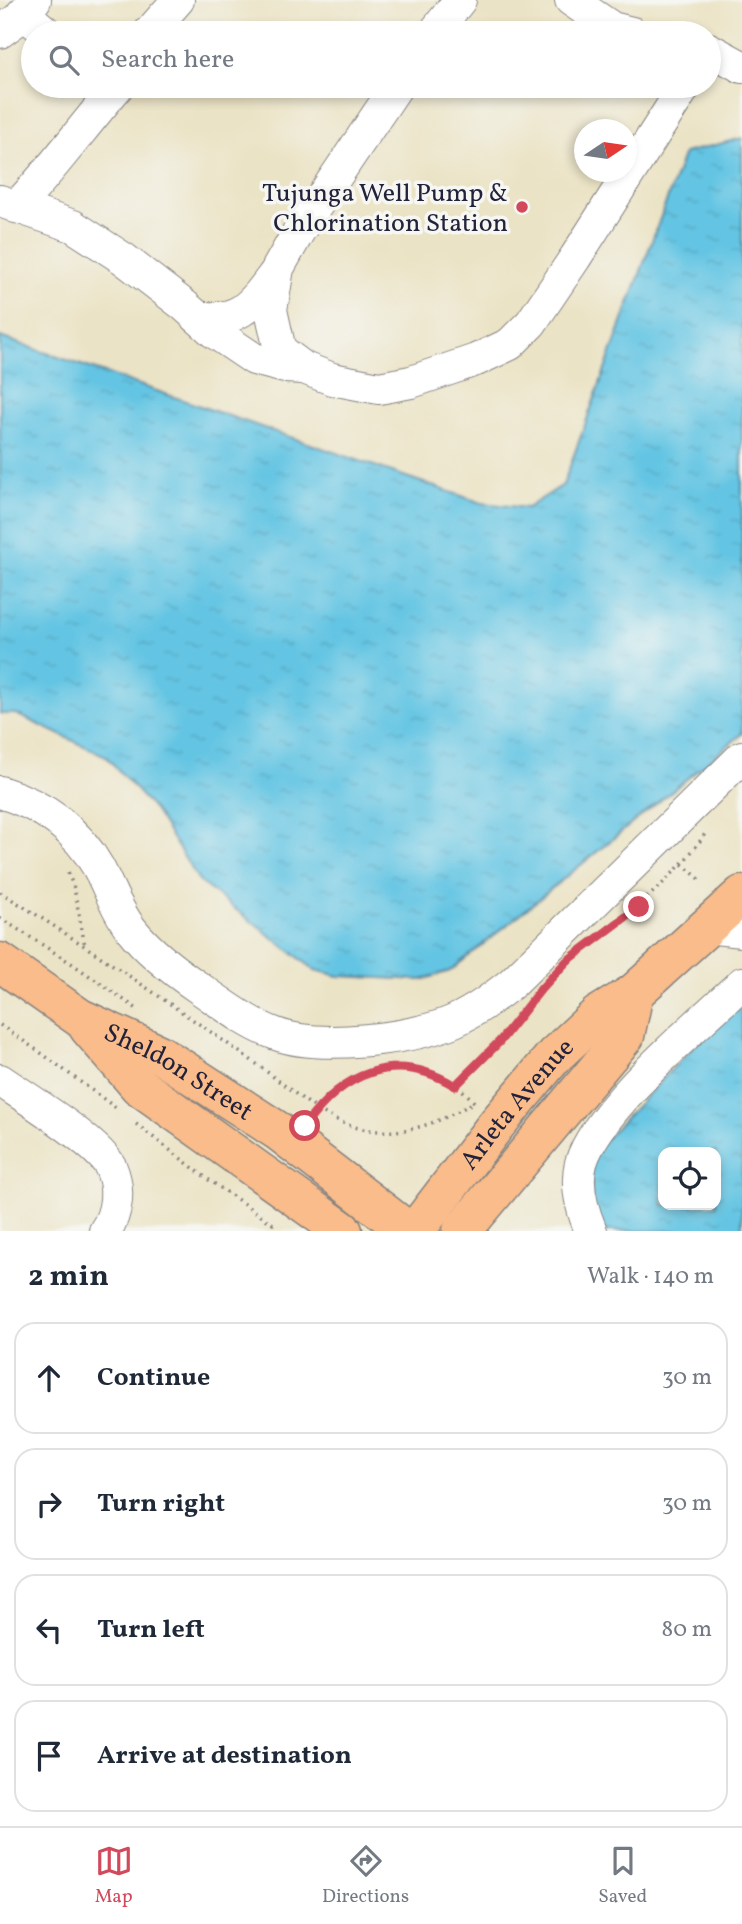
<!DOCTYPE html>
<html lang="en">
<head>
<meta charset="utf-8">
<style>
	body { margin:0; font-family:Vollkorn,serif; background:#f6f6f7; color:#1f2937 }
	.controls { position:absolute; right:21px; bottom:21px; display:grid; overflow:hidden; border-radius:14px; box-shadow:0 4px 10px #0003 }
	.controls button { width:63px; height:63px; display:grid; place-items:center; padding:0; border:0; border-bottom:2px solid #e0e1e3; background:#fff; color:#1f2937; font:35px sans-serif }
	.compass { position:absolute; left:574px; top:119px; width:63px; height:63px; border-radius:50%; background:#fff; box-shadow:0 4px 10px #0003; rotate:77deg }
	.stop { position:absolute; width:21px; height:21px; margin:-16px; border:5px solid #d1495b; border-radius:50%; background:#fff }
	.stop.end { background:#d1495b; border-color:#fff; box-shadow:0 2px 7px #0008 }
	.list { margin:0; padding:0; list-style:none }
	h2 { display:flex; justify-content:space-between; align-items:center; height:91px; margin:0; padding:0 28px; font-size:30px }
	h2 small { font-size:23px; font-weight:400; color:#747a83 }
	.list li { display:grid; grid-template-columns:46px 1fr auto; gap:21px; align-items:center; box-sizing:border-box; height:112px; margin:0 14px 14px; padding:0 14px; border:2px solid #e0e1e3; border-radius:21px }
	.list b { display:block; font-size:26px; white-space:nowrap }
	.list em { font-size:23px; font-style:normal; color:#747a83 }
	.icon { flex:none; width:38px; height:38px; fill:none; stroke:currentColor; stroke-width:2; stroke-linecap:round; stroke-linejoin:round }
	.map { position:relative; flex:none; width:742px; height:1231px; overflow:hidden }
	.search { position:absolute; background:#fff; box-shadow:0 4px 10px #0003; left:21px; right:21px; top:21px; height:77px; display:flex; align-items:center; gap:18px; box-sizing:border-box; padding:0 24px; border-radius:38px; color:#747a83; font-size:26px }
	.sheet { height:595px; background:#fff }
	nav { display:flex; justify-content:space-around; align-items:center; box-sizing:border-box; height:98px; border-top:2px solid #e0e1e3; background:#fff; font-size:19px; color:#747a83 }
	nav a { display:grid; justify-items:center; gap:4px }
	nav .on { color:#d1495b }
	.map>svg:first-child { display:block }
	.water { fill:url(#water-ripples); stroke:#43748f; stroke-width:2; fill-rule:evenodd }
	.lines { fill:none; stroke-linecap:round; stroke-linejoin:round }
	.minor-casing { stroke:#868280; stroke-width:34 }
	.major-casing { stroke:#868280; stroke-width:41 }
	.path { stroke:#868280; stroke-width:3.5; stroke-dasharray:2 5; stroke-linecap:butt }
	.minor { stroke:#fff; stroke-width:32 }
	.major { stroke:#f9bc8a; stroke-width:38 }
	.route { stroke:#d1495b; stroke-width:9 }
	.poi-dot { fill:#d1495b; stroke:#f6f6f2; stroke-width:2.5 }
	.labels { text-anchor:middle; stroke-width:7; stroke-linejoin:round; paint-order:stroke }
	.poi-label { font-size:26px; fill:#22223b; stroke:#f6f6f2; text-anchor:end }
	.street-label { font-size:26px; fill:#22223b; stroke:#f6f6f2 }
</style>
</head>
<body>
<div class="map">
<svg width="742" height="1231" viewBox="0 0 742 1231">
	<defs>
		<pattern id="water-ripples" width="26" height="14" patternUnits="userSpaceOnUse" patternTransform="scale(1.75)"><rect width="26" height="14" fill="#64c5e3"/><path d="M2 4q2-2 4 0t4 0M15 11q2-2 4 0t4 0" fill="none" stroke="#56a9c4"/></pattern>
	</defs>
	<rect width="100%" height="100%" fill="#f6f6f2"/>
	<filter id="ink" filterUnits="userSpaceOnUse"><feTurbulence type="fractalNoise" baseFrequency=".0143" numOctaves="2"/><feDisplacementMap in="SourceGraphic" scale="14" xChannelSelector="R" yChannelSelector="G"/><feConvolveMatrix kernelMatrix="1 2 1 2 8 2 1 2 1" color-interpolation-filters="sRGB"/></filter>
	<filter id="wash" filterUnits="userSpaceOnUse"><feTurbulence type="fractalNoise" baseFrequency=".00686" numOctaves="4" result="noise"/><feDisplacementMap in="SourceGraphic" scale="28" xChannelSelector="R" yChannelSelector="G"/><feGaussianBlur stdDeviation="1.57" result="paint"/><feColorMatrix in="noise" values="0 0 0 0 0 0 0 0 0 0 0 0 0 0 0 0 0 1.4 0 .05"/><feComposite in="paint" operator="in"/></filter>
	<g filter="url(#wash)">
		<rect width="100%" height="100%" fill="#ebe3c5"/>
		<g class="water">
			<polygon points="742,138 742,734 450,971 422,980 339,976 315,970 200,882 154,810 106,756 16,714 0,714 0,337 482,503 527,508 563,485 684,153"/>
			<path d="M742,1002V1231H602L591,1220L592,1153L713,1026ZM663,1152H716V1205H663Z"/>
		</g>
	</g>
	<g filter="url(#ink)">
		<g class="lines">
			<defs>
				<g id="minor">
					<polyline points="571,0 612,28 632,33"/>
					<polyline points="23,13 47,33"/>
					<polyline points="0,32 18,19 35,0"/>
					<polyline points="149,33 178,0"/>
					<polyline points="434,33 460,0"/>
					<polyline points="709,49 742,67"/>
					<polyline points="397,86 299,231 278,268 271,310 280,350 304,368 332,379 379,388 411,382 476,360 510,344 531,323 575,258 685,86"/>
					<polyline points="0,201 73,226 124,259 185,306 214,332 254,359 285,367 303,368"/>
					<path d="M16,207C53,169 83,126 118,86"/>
					<path d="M197,317C240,324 252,304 276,272"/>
					<path d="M0,792C43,805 76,828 98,867C109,887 117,911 131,929C149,952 174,971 199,988C223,1004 248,1024 276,1034C319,1050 413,1039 454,1021C476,1011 494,997 512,983L742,757"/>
					<polyline points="706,927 742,931"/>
					<path d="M0,1080C26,1098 100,1143 111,1168C120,1189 117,1214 105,1231"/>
					<path d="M591,1231C582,1210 575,1186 581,1163C596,1110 700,1023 742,983"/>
				</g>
				<g id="major">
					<path id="s1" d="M0,962L80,1018L159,1054L278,1131L408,1231"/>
					<polyline points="88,1027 139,1086 343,1231"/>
					<path id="s2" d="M415,1231L496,1125L555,1055L598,1015L634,993L742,895"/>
					<polyline points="462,1231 625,1036 634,993"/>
				</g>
			</defs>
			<use href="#minor" class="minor-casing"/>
			<use href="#major" class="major-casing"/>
			<g class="path">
				<polyline points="682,864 703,882"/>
				<polyline points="68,873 74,888 85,946"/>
				<path d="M0,892C86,945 169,1003 251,1060C284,1083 324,1122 363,1129C405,1137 439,1123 474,1102"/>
				<polyline points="0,918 71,963 137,1009"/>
				<path d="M608,928C646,901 680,871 707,831"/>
				<polyline points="0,1025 41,1053 116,1108"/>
				<polyline points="455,1086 478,1065 528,1007"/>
				<path d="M310,1119C346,1063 429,1049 474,1102"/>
				<polyline points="136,1124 209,1180 273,1224 276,1221"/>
			</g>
			<use href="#minor" class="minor"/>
			<use href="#major" class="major"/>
		</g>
	</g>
	<g class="lines" filter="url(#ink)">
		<path class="route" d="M305,1126C342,1073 395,1049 455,1086L500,1041L541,989L567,961L639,907"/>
	</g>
	<circle class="poi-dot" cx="522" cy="207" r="7"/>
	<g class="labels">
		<g class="poi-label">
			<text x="508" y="201">Tujunga Well Pump &amp;<tspan x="508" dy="30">Chlorination Station</tspan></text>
		</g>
		<g class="street-label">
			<text dy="9" stroke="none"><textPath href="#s1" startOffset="210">Sheldon Street</textPath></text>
			<text dy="9" stroke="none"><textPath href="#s2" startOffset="163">Arleta Avenue</textPath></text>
		</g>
	</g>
</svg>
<div class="controls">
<button><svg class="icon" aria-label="locate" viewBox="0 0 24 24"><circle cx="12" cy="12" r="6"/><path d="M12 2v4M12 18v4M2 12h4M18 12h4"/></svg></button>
</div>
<svg class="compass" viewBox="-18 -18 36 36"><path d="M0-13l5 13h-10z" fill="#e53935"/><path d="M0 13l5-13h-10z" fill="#747a83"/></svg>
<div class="stop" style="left:305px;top:1126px"></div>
<div class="stop end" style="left:639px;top:907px"></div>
<div class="search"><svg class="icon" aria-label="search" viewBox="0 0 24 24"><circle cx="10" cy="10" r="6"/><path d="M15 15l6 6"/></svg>Search here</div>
</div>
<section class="sheet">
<h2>2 min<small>Walk · 140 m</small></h2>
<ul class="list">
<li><svg class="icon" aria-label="ahead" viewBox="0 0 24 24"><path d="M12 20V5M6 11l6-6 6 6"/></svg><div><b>Continue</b></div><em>30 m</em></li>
<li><svg class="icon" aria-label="right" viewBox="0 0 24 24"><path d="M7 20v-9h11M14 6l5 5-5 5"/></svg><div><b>Turn right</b></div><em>30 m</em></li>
<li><svg class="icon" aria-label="left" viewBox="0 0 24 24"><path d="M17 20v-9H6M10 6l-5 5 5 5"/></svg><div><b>Turn left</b></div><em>80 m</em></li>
<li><svg class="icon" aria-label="arrive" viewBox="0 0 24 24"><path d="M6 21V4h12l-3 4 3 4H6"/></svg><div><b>Arrive at destination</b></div></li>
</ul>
</section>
<nav>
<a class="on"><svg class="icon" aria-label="map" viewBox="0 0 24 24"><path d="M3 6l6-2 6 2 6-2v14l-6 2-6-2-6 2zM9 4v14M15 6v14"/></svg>Map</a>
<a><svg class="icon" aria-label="directions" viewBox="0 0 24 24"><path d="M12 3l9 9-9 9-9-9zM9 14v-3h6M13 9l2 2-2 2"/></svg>Directions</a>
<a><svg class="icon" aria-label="saved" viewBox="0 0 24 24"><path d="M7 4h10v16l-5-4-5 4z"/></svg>Saved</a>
</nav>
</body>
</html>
